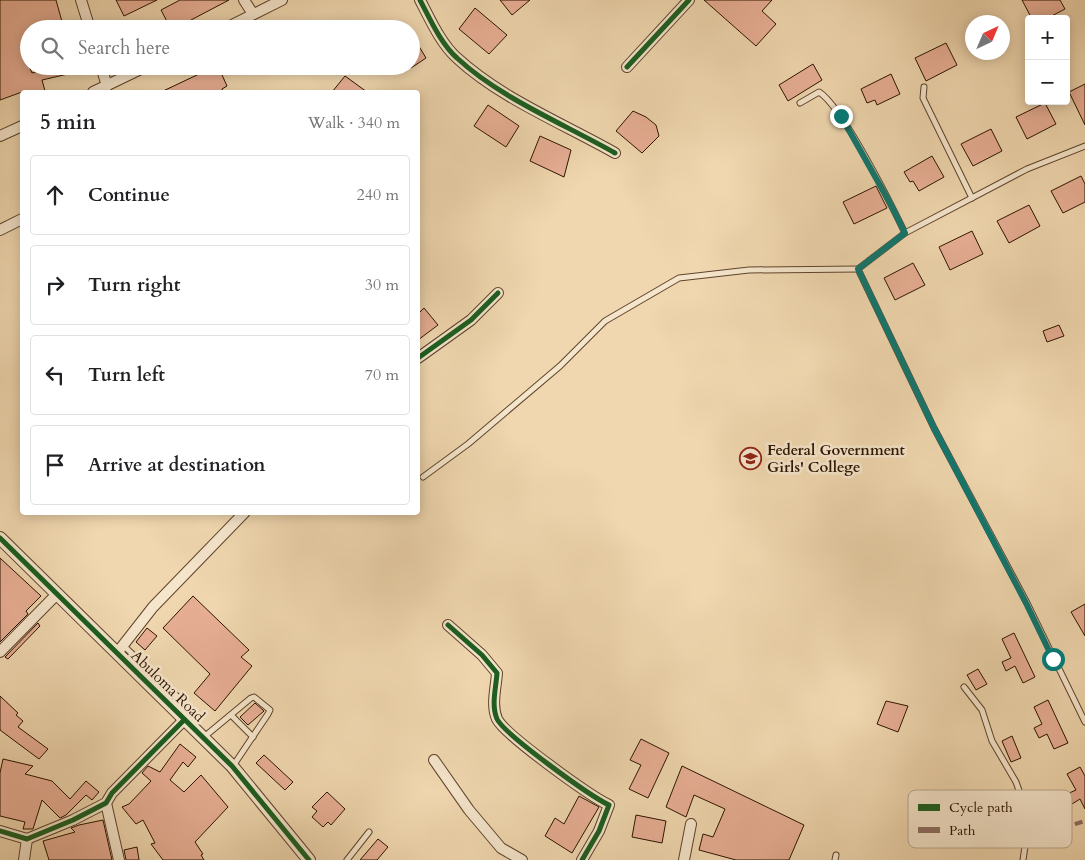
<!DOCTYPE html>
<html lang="en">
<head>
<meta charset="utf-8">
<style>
	body { margin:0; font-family:Cardo,serif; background:#f6f6f6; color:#202124 }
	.controls { position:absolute; right:15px; top:15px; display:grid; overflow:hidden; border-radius:5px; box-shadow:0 2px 12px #0003 }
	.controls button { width:45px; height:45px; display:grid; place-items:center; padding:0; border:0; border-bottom:1px solid #e0e0e0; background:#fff; color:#202124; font:25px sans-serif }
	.compass { position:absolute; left:965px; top:15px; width:45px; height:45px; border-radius:50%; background:#fff; box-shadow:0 2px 12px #0003; rotate:44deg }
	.stop { position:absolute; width:15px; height:15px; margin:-11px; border:4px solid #0f766e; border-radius:50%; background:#fff }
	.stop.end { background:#0f766e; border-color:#fff; box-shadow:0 1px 5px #0008 }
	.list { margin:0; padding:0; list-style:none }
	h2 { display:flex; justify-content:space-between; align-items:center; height:65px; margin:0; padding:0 20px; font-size:21px }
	h2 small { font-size:16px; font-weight:400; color:#757577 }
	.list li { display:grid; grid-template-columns:32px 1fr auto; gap:15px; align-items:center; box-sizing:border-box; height:80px; margin:0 10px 10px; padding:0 10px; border:1px solid #e0e0e0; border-radius:5px }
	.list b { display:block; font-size:19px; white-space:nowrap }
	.list em { font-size:16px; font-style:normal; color:#757577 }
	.icon { flex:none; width:28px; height:28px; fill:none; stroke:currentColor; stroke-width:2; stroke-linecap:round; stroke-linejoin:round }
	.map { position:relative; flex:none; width:1085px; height:860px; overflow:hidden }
	.search { position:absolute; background:#fff; box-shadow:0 2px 12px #0003; left:20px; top:20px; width:400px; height:55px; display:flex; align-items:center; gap:12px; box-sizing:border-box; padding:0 18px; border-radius:28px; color:#757577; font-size:19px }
	.panel { position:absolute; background:#fff; box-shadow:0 2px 12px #0003; left:20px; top:90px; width:400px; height:425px; border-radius:5px }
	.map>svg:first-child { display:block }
	.building { fill:#e8af95; stroke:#2c1300 }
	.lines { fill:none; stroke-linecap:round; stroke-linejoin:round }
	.service-casing { stroke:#5d442c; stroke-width:7 }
	.minor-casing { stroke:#5d442c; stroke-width:12 }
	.tertiary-casing { stroke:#5d442c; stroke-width:14 }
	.service { stroke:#f5e5cb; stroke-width:5 }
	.minor { stroke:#f5e5cb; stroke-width:10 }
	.tertiary { stroke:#f5e5cb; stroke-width:12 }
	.quiet { stroke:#8d6e63; stroke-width:4; stroke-dasharray:8 4; stroke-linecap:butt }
	.cycleway-casing { stroke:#f5e5cb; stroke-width:8 }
	.cycleway { stroke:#1b5e20; stroke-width:5 }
	.route { stroke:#0f766e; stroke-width:6 }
	.labels { text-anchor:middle; stroke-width:5; stroke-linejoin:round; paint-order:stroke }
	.poi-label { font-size:15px; font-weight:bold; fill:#2c1300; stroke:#f5e5cb; text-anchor:start }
	.street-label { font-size:15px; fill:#2c1300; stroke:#f5e5cb }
	.key { fill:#f5e5cb; stroke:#b9a68e; stroke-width:1 }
	.key-label { font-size:14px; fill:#2c1300 }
</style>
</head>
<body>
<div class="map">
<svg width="1085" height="860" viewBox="0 0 1085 860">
	<rect width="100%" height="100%" fill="#f0d7af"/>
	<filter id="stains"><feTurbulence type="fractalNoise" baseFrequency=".004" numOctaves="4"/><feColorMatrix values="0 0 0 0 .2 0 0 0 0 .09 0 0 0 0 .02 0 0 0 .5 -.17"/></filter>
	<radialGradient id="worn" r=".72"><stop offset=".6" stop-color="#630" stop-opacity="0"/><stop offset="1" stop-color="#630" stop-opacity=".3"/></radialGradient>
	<g class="building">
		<polygon points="0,0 56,0 64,29 29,29 29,66 32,73 56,66 84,66 85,70 42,80 45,91 22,92 0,100"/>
		<polygon points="116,0 157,0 124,16"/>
		<polygon points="180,0 229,0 191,20 193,25 186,29 171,29 161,10"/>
		<polygon points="500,0 530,0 512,15"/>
		<polygon points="704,0 772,0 762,11 776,24 756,46"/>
		<polygon points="1022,0 1060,0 1065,9 1046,19 1032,19"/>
		<polygon points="475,8 507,35 489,54 459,29"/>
		<polygon points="411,33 426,58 411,68"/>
		<polygon points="946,43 957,65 926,81 915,58"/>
		<polygon points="813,64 822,80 788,101 779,85"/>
		<polygon points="216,66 218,66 227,86 222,89 223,92 161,92"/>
		<polygon points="891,74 900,94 877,105 875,100 867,103 861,89"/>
		<polygon points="345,76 367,92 332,92"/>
		<polygon points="1085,84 1085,125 1069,92"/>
		<polygon points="1045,103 1056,124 1027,139 1016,117"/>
		<polygon points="488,105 519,126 506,147 474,126"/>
		<polygon points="633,111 646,117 656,125 659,136 642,153 616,131"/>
		<polygon points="991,129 1002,151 973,166 961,144"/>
		<polygon points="540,136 571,150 564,177 530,161"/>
		<polygon points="932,156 944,177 919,191 913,181 910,182 904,172"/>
		<polygon points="1081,176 1085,184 1085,202 1063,213 1051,191"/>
		<polygon points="876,186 887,208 854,224 843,202"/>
		<polygon points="1029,205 1040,226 1009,243 997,221"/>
		<polygon points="972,231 983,254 950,270 939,247"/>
		<polygon points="913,263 925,285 895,300 884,278"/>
		<polygon points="424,308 438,325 418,340 418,314"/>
		<polygon points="1059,325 1064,336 1047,342 1043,331"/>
		<polygon points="0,558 41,596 26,611 28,614 0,642"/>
		<polygon points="193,596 249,650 241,657 252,666 215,711 194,693 210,674 163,628"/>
		<polygon points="1085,604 1085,636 1071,612"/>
		<polygon points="38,623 40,626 8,659 5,657"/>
		<polygon points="147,628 157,636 145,650 136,642"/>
		<polygon points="1014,633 1035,677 1023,683 1015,666 1006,671 1002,662 1011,658 1002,639"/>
		<polygon points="978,669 987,684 976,690 967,675"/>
		<polygon points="0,696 18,713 16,715 23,721 18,727 48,749 39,759 0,730"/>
		<polygon points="1048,700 1068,743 1054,749 1047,734 1039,738 1034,728 1042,724 1034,707"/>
		<polygon points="886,701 908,706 898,732 877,724"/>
		<polygon points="255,703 264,711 248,725 240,717"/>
		<polygon points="1012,736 1021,758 1011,762 1002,741"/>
		<polygon points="641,739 669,753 648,798 629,789 641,765 630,760"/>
		<polygon points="180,744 196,757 188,767 183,762 170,780 184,792 201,775 228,807 195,842 203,854 201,855 204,860 163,860 151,844 155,843 143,820 136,824 122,807 129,804 151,781 142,773 148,766 160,772"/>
		<polygon points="264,755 293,782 285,790 256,763"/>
		<polygon points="3,759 33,766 25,774 52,781 70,799 86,781 99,792 92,800 86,795 66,815 60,818 42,800 33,829 23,829 25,822 0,816 0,773"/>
		<polygon points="682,766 804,825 789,860 736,860 699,850 703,834 713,837 725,809 694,795 686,817 666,807"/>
		<polygon points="1080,767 1085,776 1085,809 1080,799 1072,804 1067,794 1076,790 1067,774"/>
		<polygon points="327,792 345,809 331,825 328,822 323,827 312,817 317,811 312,807"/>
		<polygon points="579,796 599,807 572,853 545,836 555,818 564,824"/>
		<polygon points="636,815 666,821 662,843 632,837"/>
		<polygon points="103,820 112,860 49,860 43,841 75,832 71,828 79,825"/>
		<polygon points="378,839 388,847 377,860 360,860"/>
		<polygon points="137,847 139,860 126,860 124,850"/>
	</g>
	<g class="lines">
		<defs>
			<g id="service">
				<polyline points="924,87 923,98 972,198"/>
				<path d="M800,103L819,92C842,106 891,204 905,233"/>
				<polyline points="1085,146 1027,169 905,233 858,269 934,428 1027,603 1085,722"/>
				<polyline points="423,477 468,444 560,366 605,321 679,278 749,270 858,269"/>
				<polyline points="125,647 179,698 172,705"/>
				<polyline points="964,687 982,710 992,741 1016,782 1029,819 1023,860"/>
				<polyline points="231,715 253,737"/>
				<polyline points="204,737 251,698 254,697 270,710 268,714 233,766"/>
				<polyline points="347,860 369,832"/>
				<polyline points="835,860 836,855"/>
			</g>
			<g id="minor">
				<polyline points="81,0 90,29"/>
				<polyline points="244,0 253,14"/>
				<path d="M420,0C430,19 441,44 457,58C500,98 564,124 615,153"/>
				<polyline points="224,29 282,0"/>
				<polyline points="101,66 107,86"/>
				<polyline points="627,67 689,0"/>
				<polyline points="93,92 147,66"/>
				<polyline points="0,136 22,126"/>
				<polyline points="0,230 22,219"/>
				<polyline points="418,358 471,320 498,293"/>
				<path d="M448,625L482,655L497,673C496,688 491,705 497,719C505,735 590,796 609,805L599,831L582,860"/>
				<polyline points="0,652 57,594"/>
				<polyline points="117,653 153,607 245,512"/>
				<polyline points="434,760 469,810 501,848 522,860"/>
				<polyline points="106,803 119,860"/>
				<polyline points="0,831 27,839 73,820 106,803 112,793 184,720"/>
				<polyline points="24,860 27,839"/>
				<polyline points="684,860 691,824"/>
			</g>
			<polyline id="tertiary" points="0,538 232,766 309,860"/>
		</defs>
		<use href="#service" class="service-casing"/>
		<use href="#minor" class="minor-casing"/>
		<use href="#tertiary" class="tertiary-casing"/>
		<use href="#service" class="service"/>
		<use href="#minor" class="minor"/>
		<use href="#tertiary" class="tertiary"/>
		<polyline class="quiet" points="1051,824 1072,825 1085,821"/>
		<defs>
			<g id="cycleway">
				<path d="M420,0C430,19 441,44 457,58C500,98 564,124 615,153"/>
				<polyline points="627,67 689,0"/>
				<polyline points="418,358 471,320 498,293"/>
				<polyline points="0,538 232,766 309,860"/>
				<path d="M448,625L482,655L497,673C496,688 491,705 497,719C505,735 590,796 609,805L599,831L582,860"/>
				<polyline points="0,831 27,839 73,820 106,803 112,793 184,720"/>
			</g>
		</defs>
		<use href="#cycleway" class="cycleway-casing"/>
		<use href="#cycleway" class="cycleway"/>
	</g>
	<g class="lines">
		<polyline class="route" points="841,116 890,203 905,233 858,269 934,428 1026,603 1053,659"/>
	</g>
	<defs>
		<symbol id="university-ring" viewBox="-11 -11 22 22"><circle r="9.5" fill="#f5e5cb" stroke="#8f2418" stroke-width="1.5"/><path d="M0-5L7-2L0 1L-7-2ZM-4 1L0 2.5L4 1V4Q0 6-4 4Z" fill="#8f2418"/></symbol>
	</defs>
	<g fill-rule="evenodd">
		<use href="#university-ring" x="738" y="446" width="25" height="25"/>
	</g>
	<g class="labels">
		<g class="poi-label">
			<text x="767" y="455">Federal Government<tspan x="767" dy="17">Girls' College</tspan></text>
		</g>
		<g class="street-label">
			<text transform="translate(168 686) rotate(44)" y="5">Abuloma Road</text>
		</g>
	</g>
	<rect x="908" y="790" width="164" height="58" rx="8" class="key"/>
	<rect x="918" y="804" width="22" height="7" fill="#1b5e20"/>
	<rect x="918" y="827" width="22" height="6" fill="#8d6e63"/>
	<g class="key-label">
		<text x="949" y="812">Cycle path</text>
		<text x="949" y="835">Path</text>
	</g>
	<rect width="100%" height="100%" filter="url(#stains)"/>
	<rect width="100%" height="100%" fill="url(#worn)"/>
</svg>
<div class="controls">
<button>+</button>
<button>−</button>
</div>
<svg class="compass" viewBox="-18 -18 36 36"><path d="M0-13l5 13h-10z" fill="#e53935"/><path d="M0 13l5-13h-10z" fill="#757577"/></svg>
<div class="stop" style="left:1053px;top:659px"></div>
<div class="stop end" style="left:841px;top:116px"></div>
<div class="search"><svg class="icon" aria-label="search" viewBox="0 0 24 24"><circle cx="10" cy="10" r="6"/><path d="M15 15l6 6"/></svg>Search here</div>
<section class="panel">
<h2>5 min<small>Walk · 340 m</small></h2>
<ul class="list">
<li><svg class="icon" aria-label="ahead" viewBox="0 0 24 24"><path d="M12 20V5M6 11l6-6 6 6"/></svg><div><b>Continue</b></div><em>240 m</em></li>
<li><svg class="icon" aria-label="right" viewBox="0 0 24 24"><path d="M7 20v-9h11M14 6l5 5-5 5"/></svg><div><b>Turn right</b></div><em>30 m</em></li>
<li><svg class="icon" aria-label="left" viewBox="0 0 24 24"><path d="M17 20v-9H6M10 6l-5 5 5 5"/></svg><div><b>Turn left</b></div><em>70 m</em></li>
<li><svg class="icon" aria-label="arrive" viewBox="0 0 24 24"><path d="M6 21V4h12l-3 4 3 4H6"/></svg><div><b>Arrive at destination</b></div></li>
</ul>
</section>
</div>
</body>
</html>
